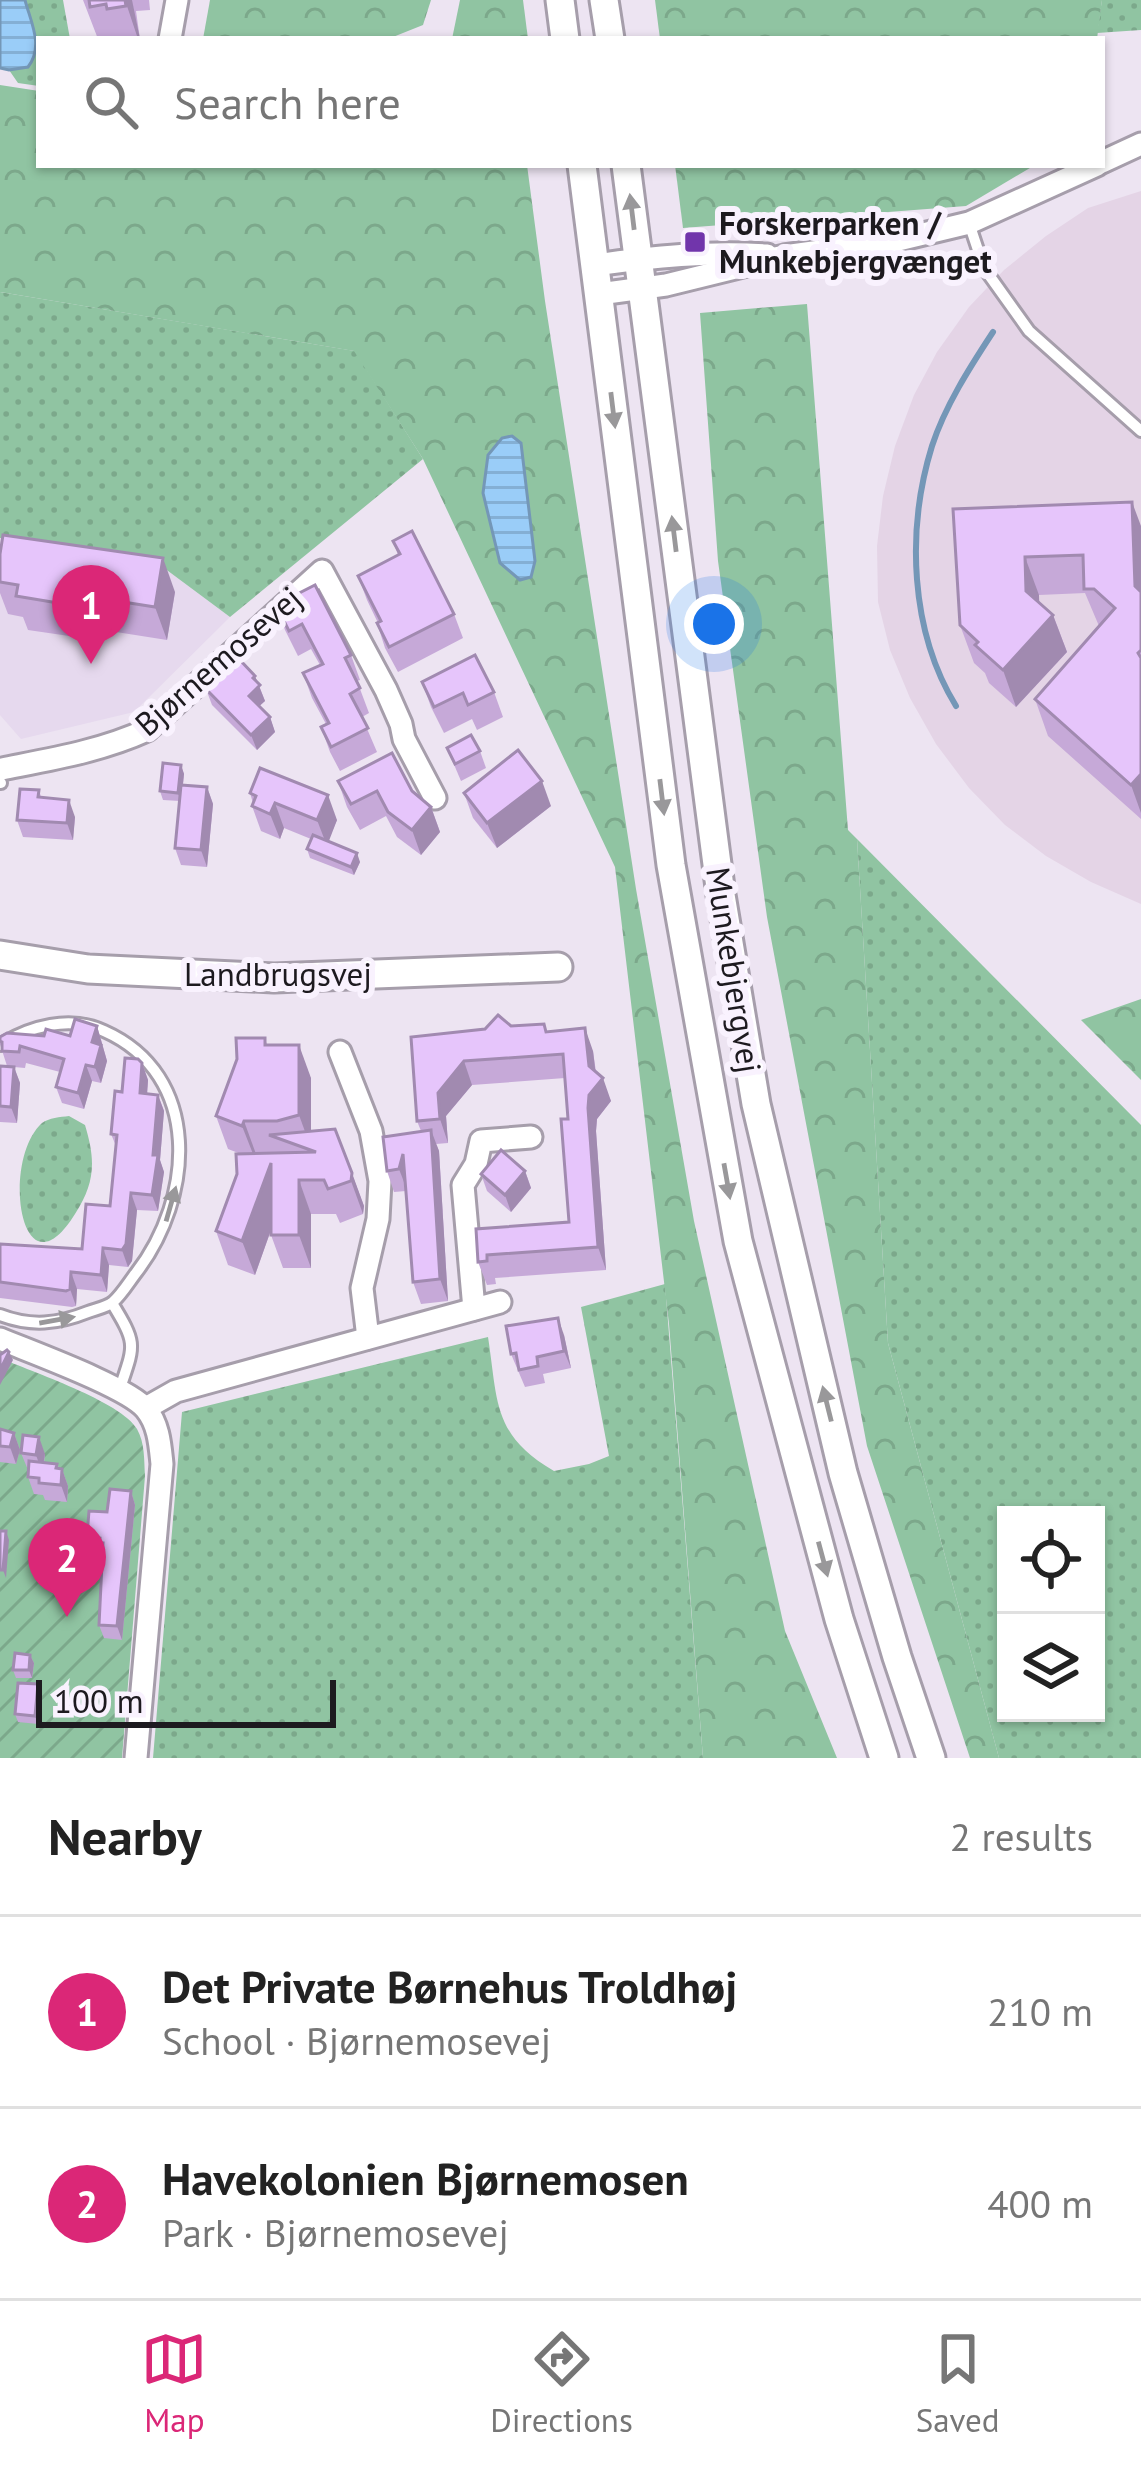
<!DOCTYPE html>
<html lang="en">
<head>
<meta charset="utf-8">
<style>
	body { margin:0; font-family:"PT Sans",sans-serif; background:#f2f2f2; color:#222 }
	.controls { position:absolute; right:36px; bottom:36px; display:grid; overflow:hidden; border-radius:0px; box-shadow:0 3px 9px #0004 }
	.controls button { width:108px; height:108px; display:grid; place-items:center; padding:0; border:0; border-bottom:3px solid #e0e0e0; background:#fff; color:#222; font:60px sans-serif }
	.scale { position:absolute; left:36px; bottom:30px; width:300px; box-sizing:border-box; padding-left:12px; border:6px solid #1d1a1f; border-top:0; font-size:33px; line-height:42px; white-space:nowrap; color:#1d1a1f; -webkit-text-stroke:9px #f9f2fe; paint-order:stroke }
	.you { position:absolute; left:714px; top:624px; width:42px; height:42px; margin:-30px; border:9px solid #fff; border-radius:50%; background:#1a73e8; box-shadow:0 0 0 18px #1a73e833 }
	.badge { display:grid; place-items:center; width:78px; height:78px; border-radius:50%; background:#db2777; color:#fff; font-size:39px; font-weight:700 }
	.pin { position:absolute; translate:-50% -99px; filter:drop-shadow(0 3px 6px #0008) }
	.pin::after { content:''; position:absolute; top:63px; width:42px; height:36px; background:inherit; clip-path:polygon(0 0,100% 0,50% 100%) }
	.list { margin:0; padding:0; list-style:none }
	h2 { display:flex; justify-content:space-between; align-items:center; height:156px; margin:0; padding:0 48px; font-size:51px }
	h2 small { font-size:39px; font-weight:400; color:#767676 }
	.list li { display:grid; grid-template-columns:78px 1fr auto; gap:36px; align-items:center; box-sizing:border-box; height:192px; padding:0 48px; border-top:3px solid #e0e0e0 }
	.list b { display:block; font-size:45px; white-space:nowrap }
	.list p { margin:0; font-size:39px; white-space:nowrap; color:#767676 }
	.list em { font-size:39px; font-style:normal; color:#767676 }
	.icon { flex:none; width:66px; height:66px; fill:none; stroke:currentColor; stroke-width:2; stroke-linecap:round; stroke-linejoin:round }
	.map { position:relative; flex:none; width:1141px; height:1758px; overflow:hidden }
	.search { position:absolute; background:#fff; box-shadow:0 3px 9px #0004; left:36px; right:36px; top:36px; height:132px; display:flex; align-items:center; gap:30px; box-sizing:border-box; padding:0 42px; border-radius:0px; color:#767676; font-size:45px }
	.sheet { height:540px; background:#fff }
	nav { display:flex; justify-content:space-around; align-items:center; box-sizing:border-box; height:168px; border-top:3px solid #e0e0e0; background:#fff; font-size:33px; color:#767676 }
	nav a { display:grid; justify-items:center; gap:6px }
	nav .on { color:#db2777 }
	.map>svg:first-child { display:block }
	.commercial { fill:#e4d4e6 }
	.built { fill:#e6d9ee }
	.grass { fill:url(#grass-dots); fill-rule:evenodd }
	.forest { fill:url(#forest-crowns) }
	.garden { fill:url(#garden-furrows) }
	.water { fill:url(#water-rules); stroke:#7497b7; stroke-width:3 }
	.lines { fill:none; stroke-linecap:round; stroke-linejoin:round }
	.stream { stroke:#7497b7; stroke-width:6 }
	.lane-casing { stroke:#a69eab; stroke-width:16 }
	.street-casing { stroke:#a69eab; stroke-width:27 }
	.secondary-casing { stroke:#a69eab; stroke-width:33 }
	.lane { stroke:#fff; stroke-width:10 }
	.street { stroke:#fff; stroke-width:21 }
	.secondary { stroke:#fff; stroke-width:27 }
	.wall { fill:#c6a9d8 }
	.shaded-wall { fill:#a18ab0 }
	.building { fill:#e6c5fb; stroke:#a18ab0; stroke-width:3 }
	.oneway { fill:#99989a }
	.poi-dot { fill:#7135ab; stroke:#f9f2fe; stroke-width:4.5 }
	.labels { text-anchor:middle; stroke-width:12; stroke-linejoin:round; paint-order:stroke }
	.poi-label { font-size:33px; font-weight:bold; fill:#1d1a1f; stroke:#f9f2fe; text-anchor:start }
	.street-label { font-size:33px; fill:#1d1a1f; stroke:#f9f2fe }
</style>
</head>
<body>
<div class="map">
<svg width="1141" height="1758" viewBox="0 0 1141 1758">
	<defs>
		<pattern id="grass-dots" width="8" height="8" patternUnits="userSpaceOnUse" patternTransform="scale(3)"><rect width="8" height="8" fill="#90c4a2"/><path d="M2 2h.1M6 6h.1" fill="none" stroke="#7ca88b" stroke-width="1.8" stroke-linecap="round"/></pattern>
		<pattern id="forest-crowns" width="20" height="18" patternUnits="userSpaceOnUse" patternTransform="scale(3)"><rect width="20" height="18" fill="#90c4a2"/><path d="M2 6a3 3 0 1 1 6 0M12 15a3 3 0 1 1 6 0" fill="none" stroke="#7ca88b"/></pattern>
		<pattern id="garden-furrows" width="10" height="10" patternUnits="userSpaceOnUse" patternTransform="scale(3)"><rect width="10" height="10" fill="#90c4a2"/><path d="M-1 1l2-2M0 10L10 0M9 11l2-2" fill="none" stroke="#7ca88b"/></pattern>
		<pattern id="water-rules" width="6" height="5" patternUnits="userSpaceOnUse" patternTransform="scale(3)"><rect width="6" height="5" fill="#9acdf8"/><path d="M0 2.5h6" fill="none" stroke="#84afd4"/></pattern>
	</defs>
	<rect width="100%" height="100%" fill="#ede4f2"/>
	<polygon class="commercial" points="1141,191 1141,904 1091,882 1046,856 1005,825 969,788 936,744 910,698 890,650 878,602 877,546 883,496 895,446 914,395 937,352 969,307 1004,270 1046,236 1088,208"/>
	<polygon class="built" points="0,538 156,562 230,617 134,712 21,739 0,715"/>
	<g class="grass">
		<polygon points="25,0 63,0 70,39 39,39 39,86 18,83 9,70 20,69 36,36"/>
		<polygon points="1102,0 1141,0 1141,30 1097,33"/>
		<polygon points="0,292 355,351 423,459 230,617 156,562 0,538"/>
		<path d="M857,839L1141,1125V1758H999L888,1343ZM1006,1515H1096V1713H1006Z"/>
		<path d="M69,1116L85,1125C96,1161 95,1183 75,1214C21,1301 0,1161 42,1123C49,1118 60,1117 69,1116Z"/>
		<path d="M665,1284L703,1758H153L182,1412L488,1337C498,1401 492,1435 554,1471L589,1464L609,1456L581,1307Z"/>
	</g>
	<g class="forest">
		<polygon points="210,0 431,0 423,25 388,39 203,39"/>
		<polygon points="460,0 523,0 528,39 452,39"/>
		<polygon points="655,0 1102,0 1097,39 660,39"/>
		<polygon points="0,85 39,91 39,165 527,165 545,301 636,889 694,1221 785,1631 837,1758 703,1758 669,1324 615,867 423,459 354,351 0,292"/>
		<polygon points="675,165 1035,165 966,206 683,228"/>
		<polygon points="807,304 848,830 857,839 888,1343 999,1758 970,1758 867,1446 767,917 718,561 700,313"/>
		<polygon points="1141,999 1141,1080 1081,1020"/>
	</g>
	<path class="garden" d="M0,1358C30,1371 122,1402 137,1429C145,1443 144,1460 145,1476L122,1758H0Z"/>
	<g class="water">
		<path d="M0,0H25C31,23 44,46 28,67L9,70L0,68Z"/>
		<polygon points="512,436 521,443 535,561 531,577 520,580 500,563 483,493 488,455 502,438"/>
	</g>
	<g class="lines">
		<path class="stream" d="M956,706C910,631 906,530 932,446C945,406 970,367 993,332"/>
		<defs>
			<g id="lane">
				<polyline points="969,223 984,268 1029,331 1141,431"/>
				<polyline points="0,783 1,783"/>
				<path d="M0,1045C30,1026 70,1015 104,1031C203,1075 194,1198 136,1273C129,1282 122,1294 113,1302C107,1307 96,1309 88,1312C58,1324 31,1327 0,1315"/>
				<path d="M112,1303C137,1344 135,1344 120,1388"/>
			</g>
			<g id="street">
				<polyline points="170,39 177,0"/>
				<polyline points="1102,162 1141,144"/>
				<path d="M595,265C652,257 709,251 767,255"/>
				<polyline points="599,294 666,285 784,256 894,241 969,223 1097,165"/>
				<path d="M2,769C52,759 101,751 147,730L322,571L386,690L401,724L404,739L435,798"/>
				<polyline points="340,1052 371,1131 380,1181 378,1219 362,1288 368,1338"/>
				<polyline points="474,1309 463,1185 476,1164 481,1141 531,1137"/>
				<path d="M0,1339C31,1352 128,1387 146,1409C159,1425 160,1445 162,1464L136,1758"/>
				<polyline points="146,1408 176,1391 500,1302"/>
			</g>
			<g id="secondary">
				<polyline points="560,0 565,39"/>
				<polyline points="604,0 610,39"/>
				<polyline points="582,165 671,865 738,1241 839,1619 884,1758"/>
				<polyline points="626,165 721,895 756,1104 843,1473 897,1657 931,1758"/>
				<polyline points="0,955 88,969 274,978 558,967"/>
			</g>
		</defs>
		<use href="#lane" class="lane-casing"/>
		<use href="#street" class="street-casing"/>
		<use href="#secondary" class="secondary-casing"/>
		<use href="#lane" class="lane"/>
		<use href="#street" class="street"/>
		<use href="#secondary" class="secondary"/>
	</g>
	<g class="wall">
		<polygon points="83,0 149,0 150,10 136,11 140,39 98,39"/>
		<polygon points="953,509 1141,526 1141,819 1048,736 1035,699 1099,626 1085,593 1039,595 1039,602 1053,615 1067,652 1016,707 989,683 985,673 974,663 960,625"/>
		<polygon points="393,541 454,614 463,638 398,672 385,648 377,623 378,623 367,600 358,576 398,555"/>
		<polygon points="0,582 175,592 167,640 78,626 76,637 28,630 23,617 8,614 0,593"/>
		<polygon points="276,605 351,655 360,680 357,681 369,713 362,717 377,752 340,771 330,752 321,727 326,724 312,698 303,673 320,665 311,649 298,656 285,630"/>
		<polygon points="422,682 494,692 503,717 477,730 472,719 444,733 431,707"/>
		<polygon points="258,683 265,701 259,706 270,717 275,732 257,750 212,705 206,689"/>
		<polygon points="447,748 480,751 486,768 461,781"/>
		<polygon points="181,765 184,774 183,785 207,787 213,804 207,867 181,865 175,848 180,801 163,800 160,791"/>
		<polygon points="338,781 412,791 431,807 440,832 421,855 397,837 386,816 360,830 347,807"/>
		<polygon points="39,790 41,797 75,817 73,840 23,837 17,820"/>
		<polygon points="250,793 337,820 328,841 360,862 354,875 310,858 307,849 311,839 284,828 280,839 261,831 252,806 253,803"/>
		<polygon points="464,793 551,806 497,848 473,818"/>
		<polygon points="97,1026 107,1061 101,1083 92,1081 84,1109 62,1103 56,1087 60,1072 26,1063 25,1068 14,1067 20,1083 17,1123 0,1122 0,1065 7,1066 0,1044 0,1037 70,1036"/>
		<polygon points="547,1031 593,1051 596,1072 611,1101 597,1119 596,1131 606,1270 495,1278 496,1284 487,1285 478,1262 476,1229 569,1222 568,1119 565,1078 472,1085 446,1116 448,1143 436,1144 439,1151 448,1301 421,1304 413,1282 406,1191 394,1192 387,1171 421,1131 417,1121 411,1037"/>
		<polygon points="265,1038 267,1045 311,1078 311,1131 335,1129 364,1206 363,1214 340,1223 336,1214 311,1214 311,1268 283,1268 271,1235 271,1230 255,1275 228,1265 216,1231 237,1174 241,1154 228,1149 216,1116"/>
		<polygon points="142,1063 148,1080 147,1094 158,1095 164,1111 160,1160 164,1172 158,1211 137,1210 132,1261 128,1267 109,1265 107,1292 77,1289 76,1306 72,1307 0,1298 0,1244 82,1249 110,1206 116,1146 111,1134 122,1092"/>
		<polygon points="525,1171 531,1188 511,1212 487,1191 481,1174"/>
		<polygon points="564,1335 571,1368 543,1374 545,1383 525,1387 511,1354"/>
		<polygon points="0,1429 14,1433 20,1450 16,1464 0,1462"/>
		<polygon points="21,1453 45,1454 44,1463 57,1464 59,1468 62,1469 68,1486 67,1502 45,1500 43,1495 34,1494 28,1477 28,1470"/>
		<polygon points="131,1491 135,1505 122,1640 104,1638 99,1625 103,1551 92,1549 87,1536 107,1512"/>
		<polygon points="30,1655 34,1663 32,1678 16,1678 13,1670"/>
		<polygon points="41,1693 38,1724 18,1722 15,1714"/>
	</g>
	<g class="shaded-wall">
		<polygon points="125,0 132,0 140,39 138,39"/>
		<polygon points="1132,502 1141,526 1141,602 1135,586"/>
		<polygon points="1025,557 1039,595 1040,628 1026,591"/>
		<polygon points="163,558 175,592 167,640 155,607"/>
		<polygon points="66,593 78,626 76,637 64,604"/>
		<polygon points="1053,615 1067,652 1016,707 1003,670"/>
		<polygon points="255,676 265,701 254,711 249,696"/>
		<polygon points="270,717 275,732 257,750 251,735"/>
		<polygon points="181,765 184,774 181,801 178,793"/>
		<polygon points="1141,774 1141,813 1131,785"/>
		<polygon points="542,781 551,806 497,848 487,823"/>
		<polygon points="207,787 213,804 207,867 201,850"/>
		<polygon points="328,795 337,820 327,846 317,820"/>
		<polygon points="69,800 75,817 73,840 67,823"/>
		<polygon points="275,803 284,828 280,839 270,814"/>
		<polygon points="431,807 440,832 421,855 412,830"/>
		<polygon points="357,853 360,862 354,875 351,867"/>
		<polygon points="97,1026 107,1061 101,1083 95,1067 92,1042"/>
		<polygon points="585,1028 593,1051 597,1085 603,1078 611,1101 597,1119 596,1131 606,1270 598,1247 588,1108 589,1066"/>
		<polygon points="299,1045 311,1078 311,1148 299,1115"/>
		<polygon points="464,1061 472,1085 446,1116 448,1143 440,1119 438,1093"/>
		<polygon points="142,1063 148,1080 146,1110 140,1093"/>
		<polygon points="86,1065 92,1081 84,1109 78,1093"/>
		<polygon points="14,1067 20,1083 17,1123 11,1107"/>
		<polygon points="158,1095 164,1111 160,1160 164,1172 158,1211 152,1195 153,1155"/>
		<polygon points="244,1121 256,1154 255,1159 242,1126"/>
		<polygon points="431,1130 439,1151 448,1301 440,1279"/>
		<polygon points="403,1154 407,1190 399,1169"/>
		<polygon points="271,1163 283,1196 255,1275 242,1241"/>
		<polygon points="525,1171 531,1188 511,1212 505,1195"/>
		<polygon points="352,1173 364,1206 363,1214 351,1181"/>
		<polygon points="299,1180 311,1214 311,1268 299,1235"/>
		<polygon points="131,1193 137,1210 132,1261 128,1267 122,1250"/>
		<polygon points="103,1248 109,1265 107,1292 101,1275"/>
		<polygon points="71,1272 77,1289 76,1306 70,1289"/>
		<polygon points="558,1318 564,1335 571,1368 564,1351"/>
		<polygon points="9,1352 13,1360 0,1385 0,1370"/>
		<polygon points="14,1433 20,1450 16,1464 10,1447"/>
		<polygon points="39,1437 45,1454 42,1472 36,1455"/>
		<polygon points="57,1464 62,1477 62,1469 68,1486 67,1502 61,1485"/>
		<polygon points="131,1491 135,1505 122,1640 117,1626"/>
		<polygon points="6,1531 9,1540 6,1578 3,1570"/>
		<polygon points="30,1655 34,1663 32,1678 29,1670"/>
		<polygon points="38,1684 41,1693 38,1724 35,1716"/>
	</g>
	<g class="building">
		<polygon points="89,0 125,0 126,6 107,9 106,4 90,7"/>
		<polygon points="1132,502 1135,586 1141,592 1141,650 1138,653 1141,658 1141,774 1131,785 1035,699 1115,608 1094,589 1084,589 1083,555 1025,557 1026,591 1053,615 1003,670 975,645 978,642 960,625 953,509"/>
		<polygon points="412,531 454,614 389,647 377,623 381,621 358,576 400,554 393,541"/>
		<polygon points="3,535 163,558 155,607 66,593 64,604 16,596 18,585 0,582 0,554"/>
		<polygon points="315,585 351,655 345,658 360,688 350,694 368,728 331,747 321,727 329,723 303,673 323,664 302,624 289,631 276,605"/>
		<polygon points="475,655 494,692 468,705 463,693 434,707 422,682"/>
		<polygon points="239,659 255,676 253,678 260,685 249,696 270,717 251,735 206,689"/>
		<polygon points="471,735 480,751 455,764 447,748"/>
		<polygon points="518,750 542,781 487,823 464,793"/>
		<polygon points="392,753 412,791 431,807 412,830 388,812 377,791 351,804 338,781"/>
		<polygon points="163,763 181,765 178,793 160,791"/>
		<polygon points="260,768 328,795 317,820 275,803 270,814 252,806 256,796 250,793"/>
		<polygon points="181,785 207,787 201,850 175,848"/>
		<polygon points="20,789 39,790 38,797 69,800 67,823 17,820"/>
		<polygon points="313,835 357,853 351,867 307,849"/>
		<polygon points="498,1015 511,1026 544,1024 546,1032 585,1028 589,1066 603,1078 589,1095 588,1108 598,1247 487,1255 487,1261 478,1262 476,1229 569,1222 561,1119 568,1119 563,1054 464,1061 438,1093 440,1119 417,1121 411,1037 485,1029"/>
		<polygon points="75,1019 97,1026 92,1042 101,1045 95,1067 86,1065 78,1093 56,1087 64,1059 20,1046 19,1052 2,1051 2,1042 0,1041 0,1037 7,1033 44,1036 46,1029 70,1036"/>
		<polygon points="236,1038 265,1038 265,1045 299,1045 299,1115 277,1121 244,1121 242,1126 216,1116 237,1059"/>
		<polygon points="125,1058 138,1059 142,1063 140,1093 158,1095 153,1155 158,1155 152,1195 131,1193 126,1244 122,1250 103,1248 101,1275 71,1272 70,1289 66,1291 0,1282 0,1244 82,1249 86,1204 110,1206 117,1135 111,1134 115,1091 122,1092"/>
		<polygon points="0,1066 14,1067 11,1107 0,1106"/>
		<polygon points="335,1129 352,1173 351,1181 328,1189 324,1180 299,1180 299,1235 271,1235 271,1163 242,1241 216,1231 237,1174 236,1154 316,1152 269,1135"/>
		<polygon points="431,1130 440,1279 413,1282 403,1154 399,1169 387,1171 383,1137"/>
		<polygon points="501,1150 525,1171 505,1195 481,1174"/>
		<polygon points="558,1318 564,1351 537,1357 538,1366 519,1370 516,1353 511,1354 506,1326"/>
		<polygon points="7,1350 9,1352 0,1370 0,1355"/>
		<polygon points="0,1429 14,1433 10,1447 0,1446"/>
		<polygon points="23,1435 39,1437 36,1455 21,1453"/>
		<polygon points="29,1461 57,1464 56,1468 62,1469 61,1485 39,1483 39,1478 28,1477"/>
		<polygon points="110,1489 131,1491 117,1626 99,1625 103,1543 100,1543 100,1538 87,1536 89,1511 107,1512"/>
		<polygon points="0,1531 6,1531 3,1570 0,1570"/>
		<polygon points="15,1653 30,1655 29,1670 13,1670"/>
		<polygon points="18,1683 38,1684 35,1716 15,1714"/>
	</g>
	<defs><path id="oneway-solid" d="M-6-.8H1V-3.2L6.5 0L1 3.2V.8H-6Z" transform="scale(3)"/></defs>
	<g class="oneway">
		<use href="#oneway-solid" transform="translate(632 212) rotate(-97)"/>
		<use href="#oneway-solid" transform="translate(613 410) rotate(83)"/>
		<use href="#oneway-solid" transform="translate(674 534) rotate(-97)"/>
		<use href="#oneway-solid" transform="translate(662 797) rotate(83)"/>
		<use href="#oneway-solid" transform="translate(727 1181) rotate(80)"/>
		<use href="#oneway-solid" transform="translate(171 1204) rotate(-74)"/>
		<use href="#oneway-solid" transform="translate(57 1320) rotate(-10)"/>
		<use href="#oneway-solid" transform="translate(827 1404) rotate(-104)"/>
		<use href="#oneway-solid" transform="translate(823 1559) rotate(75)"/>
	</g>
	<rect class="poi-dot" x="683" y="230" width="24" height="24" rx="6"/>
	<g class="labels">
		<g class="poi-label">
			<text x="719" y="235">Forskerparken /<tspan x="719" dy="38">Munkebjergvænget</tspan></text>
		</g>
		<g class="street-label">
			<text transform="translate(218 661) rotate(-41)" y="12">Bjørnemosevej</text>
			<text transform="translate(734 970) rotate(81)" y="12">Munkebjergvej</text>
			<text x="278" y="986">Landbrugsvej</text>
		</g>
	</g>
</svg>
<div class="controls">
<button><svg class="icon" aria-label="locate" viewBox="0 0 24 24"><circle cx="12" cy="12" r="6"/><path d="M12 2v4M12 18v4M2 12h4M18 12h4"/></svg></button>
<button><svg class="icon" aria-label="layers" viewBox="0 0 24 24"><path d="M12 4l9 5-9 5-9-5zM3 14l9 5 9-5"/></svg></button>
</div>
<div class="scale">100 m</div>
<div class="you"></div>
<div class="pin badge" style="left:91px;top:664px">1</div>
<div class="pin badge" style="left:67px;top:1617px">2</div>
<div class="search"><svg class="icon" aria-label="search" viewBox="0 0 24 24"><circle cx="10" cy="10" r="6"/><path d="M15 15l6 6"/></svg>Search here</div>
</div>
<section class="sheet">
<h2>Nearby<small>2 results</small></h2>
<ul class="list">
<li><span class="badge">1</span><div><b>Det Private Børnehus Troldhøj</b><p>School · Bjørnemosevej</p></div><em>210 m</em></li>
<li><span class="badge">2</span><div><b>Havekolonien Bjørnemosen</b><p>Park · Bjørnemosevej</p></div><em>400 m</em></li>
</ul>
</section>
<nav>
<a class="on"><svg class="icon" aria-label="map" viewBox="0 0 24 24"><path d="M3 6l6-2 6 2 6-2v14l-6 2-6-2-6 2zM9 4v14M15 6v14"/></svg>Map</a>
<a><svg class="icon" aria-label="directions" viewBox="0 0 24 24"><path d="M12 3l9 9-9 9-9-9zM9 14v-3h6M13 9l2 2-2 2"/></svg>Directions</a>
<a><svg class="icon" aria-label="saved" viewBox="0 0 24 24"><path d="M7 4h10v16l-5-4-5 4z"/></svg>Saved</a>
</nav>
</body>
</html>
